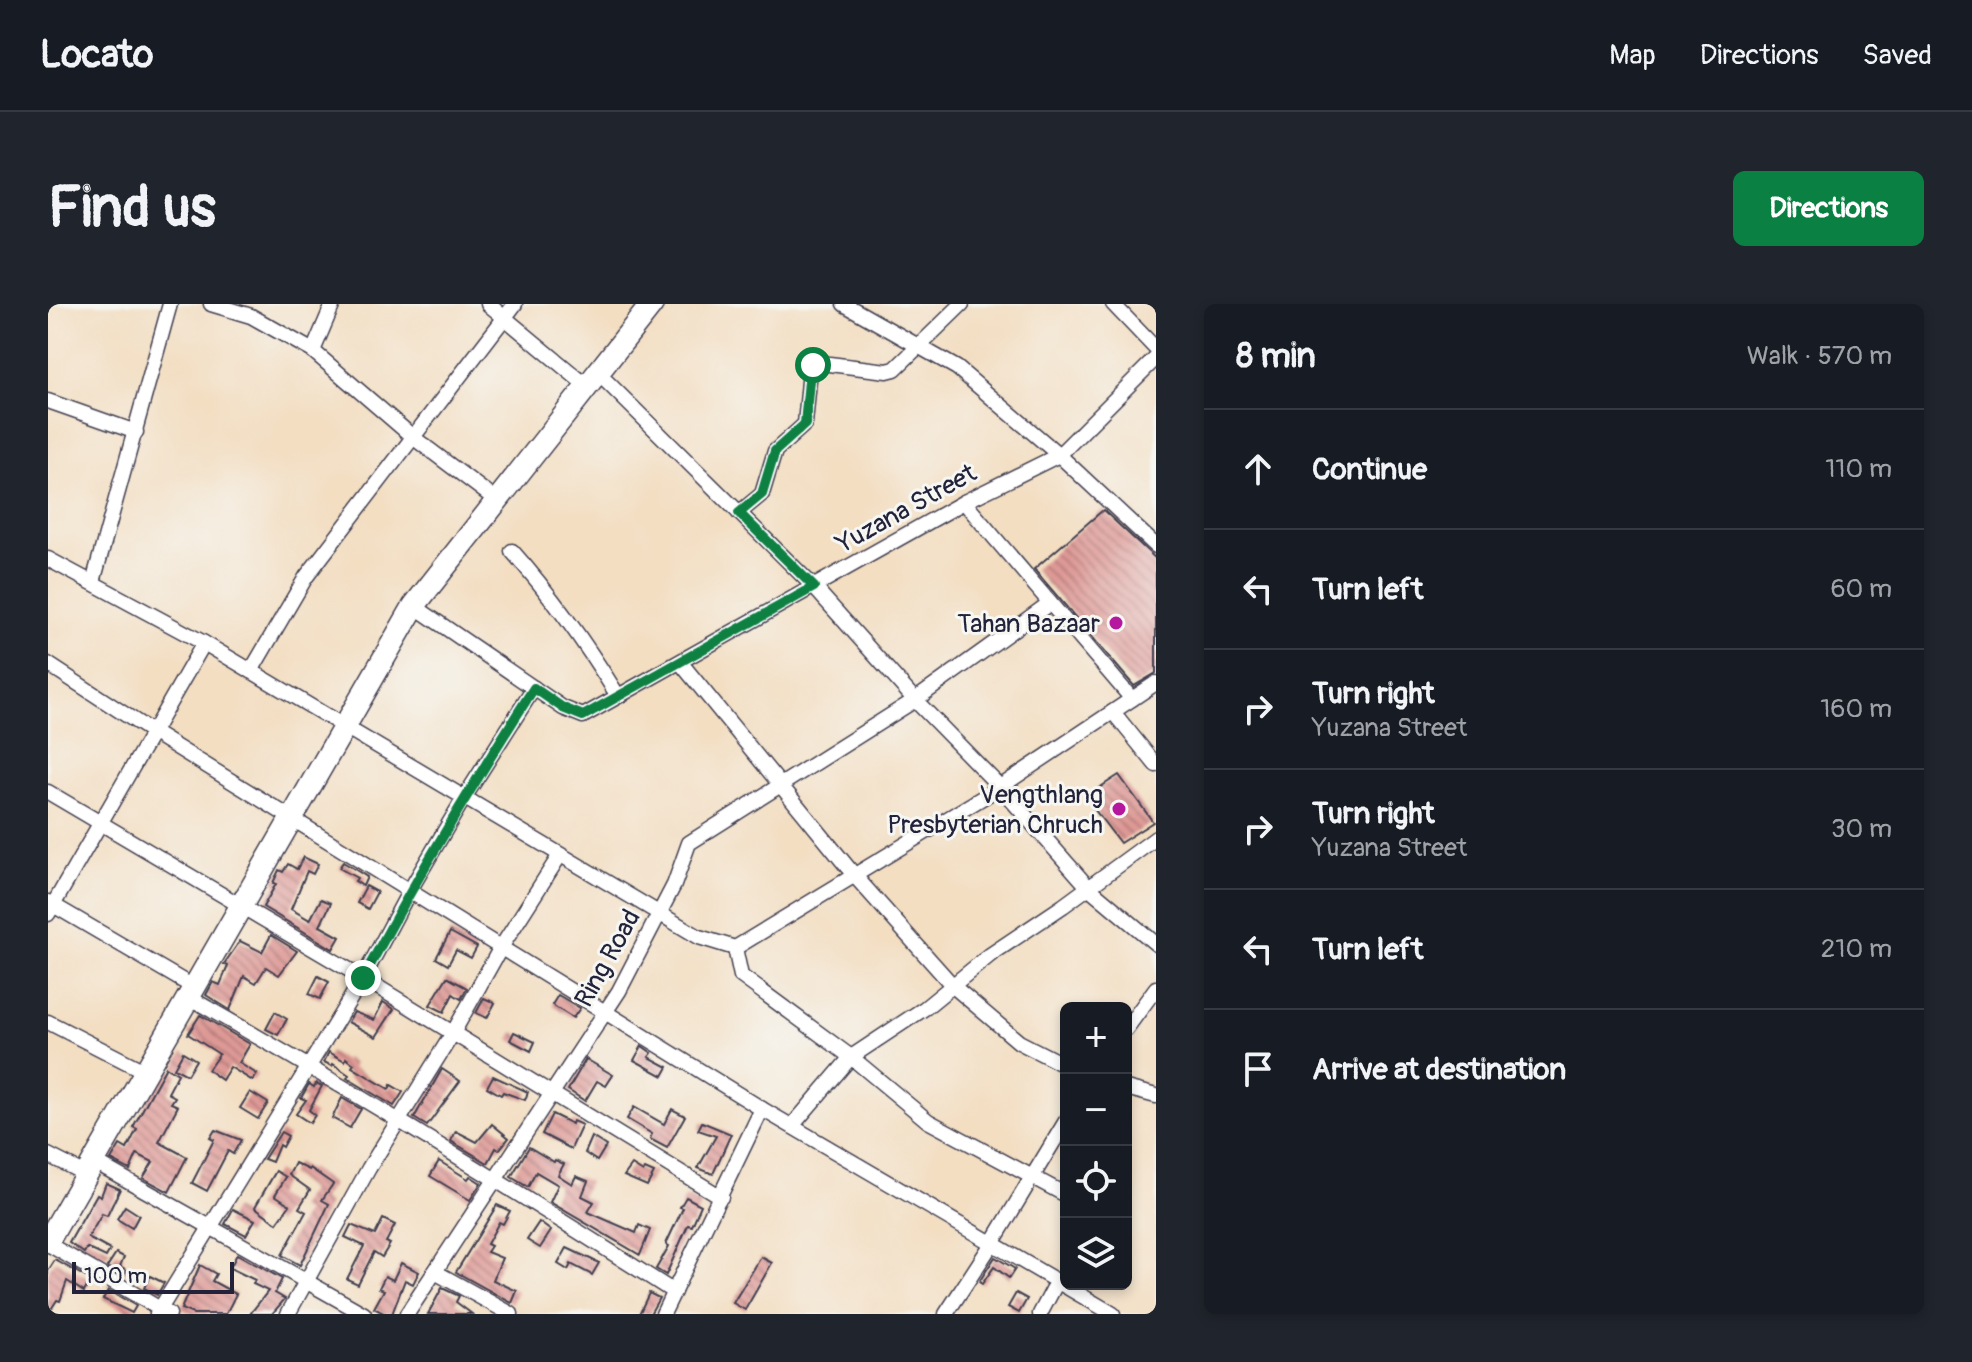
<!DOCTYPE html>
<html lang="en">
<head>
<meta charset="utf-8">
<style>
	body { margin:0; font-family:Pangolin,sans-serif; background:#20242c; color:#f1f3f6 }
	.controls { position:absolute; right:24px; bottom:24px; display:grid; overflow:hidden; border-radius:12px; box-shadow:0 4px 12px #0003 }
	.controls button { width:72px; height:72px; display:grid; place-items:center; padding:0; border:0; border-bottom:2px solid #363941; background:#171b24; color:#f1f3f6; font:40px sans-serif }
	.scale { position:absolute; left:24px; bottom:20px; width:162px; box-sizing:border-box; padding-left:8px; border:4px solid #22223b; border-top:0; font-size:22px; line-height:28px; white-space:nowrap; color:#22223b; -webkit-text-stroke:6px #f6f6f2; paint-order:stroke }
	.stop { position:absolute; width:24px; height:24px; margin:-18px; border:6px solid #0b8043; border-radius:50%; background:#fff }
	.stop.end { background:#0b8043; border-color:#fff; box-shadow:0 2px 8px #0008 }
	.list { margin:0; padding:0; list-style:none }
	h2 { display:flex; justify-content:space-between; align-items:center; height:104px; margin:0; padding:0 32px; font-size:34px }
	h2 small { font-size:26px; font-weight:400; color:#9ea1a6 }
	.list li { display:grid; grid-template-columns:52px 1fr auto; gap:24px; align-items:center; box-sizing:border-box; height:120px; padding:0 32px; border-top:2px solid #363941 }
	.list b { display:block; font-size:30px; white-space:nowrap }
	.list p { margin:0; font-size:26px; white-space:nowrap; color:#9ea1a6 }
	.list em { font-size:26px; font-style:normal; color:#9ea1a6 }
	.icon { flex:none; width:44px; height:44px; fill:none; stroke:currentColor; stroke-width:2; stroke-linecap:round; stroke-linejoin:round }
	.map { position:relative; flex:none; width:1108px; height:1010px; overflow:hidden; border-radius:12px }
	header { display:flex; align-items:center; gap:48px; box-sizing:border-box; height:112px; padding:0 40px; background:#171b24; border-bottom:2px solid #363941 }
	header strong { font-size:38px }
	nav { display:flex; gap:44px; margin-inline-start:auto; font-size:28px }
	.intro { display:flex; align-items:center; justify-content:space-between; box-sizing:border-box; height:192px; padding:0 48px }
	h1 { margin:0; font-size:56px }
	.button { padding:20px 36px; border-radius:12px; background:#0b8043; color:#fff; font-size:28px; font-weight:700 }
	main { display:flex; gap:48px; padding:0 48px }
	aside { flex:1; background:#171b24; border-radius:12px; box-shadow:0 4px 12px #0003 }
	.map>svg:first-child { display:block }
	.building { fill:url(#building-back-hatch) }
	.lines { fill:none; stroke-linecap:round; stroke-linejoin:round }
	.minor-casing { stroke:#413e4f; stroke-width:17 }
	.highway-casing { stroke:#413e4f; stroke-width:25 }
	.minor { stroke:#fff; stroke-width:14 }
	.highway { stroke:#fff; stroke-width:22 }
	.route { stroke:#0b8043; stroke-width:10 }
	.poi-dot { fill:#b5179e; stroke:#f6f6f2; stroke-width:3 }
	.labels { text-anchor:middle; stroke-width:6; stroke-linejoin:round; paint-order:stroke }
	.street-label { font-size:26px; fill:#22223b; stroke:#f6f6f2 }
	.poi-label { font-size:26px; fill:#22223b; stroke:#f6f6f2; text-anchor:end }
</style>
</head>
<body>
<header>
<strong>Locato</strong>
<nav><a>Map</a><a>Directions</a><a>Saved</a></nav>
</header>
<div class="intro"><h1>Find us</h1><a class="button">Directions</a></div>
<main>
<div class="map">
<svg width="1108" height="1010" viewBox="0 0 1108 1010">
	<defs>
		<pattern id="building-back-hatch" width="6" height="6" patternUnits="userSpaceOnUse" patternTransform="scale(2)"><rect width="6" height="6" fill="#de9995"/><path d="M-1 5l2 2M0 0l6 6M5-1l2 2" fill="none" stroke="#b47c7b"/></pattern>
	</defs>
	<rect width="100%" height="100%" fill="#f6f6f2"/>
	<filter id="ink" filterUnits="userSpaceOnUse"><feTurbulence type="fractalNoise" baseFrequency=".0125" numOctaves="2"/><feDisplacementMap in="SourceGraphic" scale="16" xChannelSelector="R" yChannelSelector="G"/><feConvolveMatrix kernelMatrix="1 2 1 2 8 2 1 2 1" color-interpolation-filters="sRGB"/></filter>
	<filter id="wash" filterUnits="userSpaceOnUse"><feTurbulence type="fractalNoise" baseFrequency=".006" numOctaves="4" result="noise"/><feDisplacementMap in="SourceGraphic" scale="32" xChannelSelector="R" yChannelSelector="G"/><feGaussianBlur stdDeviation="1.8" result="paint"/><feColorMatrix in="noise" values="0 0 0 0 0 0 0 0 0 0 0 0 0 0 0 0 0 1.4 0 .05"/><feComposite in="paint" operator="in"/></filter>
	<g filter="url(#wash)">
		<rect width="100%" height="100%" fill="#f3dec2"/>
		<g id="blocks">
			<g class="building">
				<polygon points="1055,206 1108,255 1108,369 1086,382 986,265"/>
				<polygon points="1071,471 1105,518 1072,539 1037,493"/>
				<polygon points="255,553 270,560 265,570 259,567 243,605 262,616 273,595 283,599 272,622 292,633 285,645 215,603 228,580 225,579 231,566 235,568 240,560 249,565"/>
				<polygon points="295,558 319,573 315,582 307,577 309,574 291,564"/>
				<polygon points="318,582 329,588 320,605 309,599"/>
				<polygon points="402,628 429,643 423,654 408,646 400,661 388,654"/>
				<polygon points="223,631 249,647 231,671 218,663 208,679 196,672 182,706 158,691 165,678 172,681 180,662 176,660 192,637 214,648"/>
				<polygon points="270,672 281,678 272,695 261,690"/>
				<polygon points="399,673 419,684 413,695 405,690 396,708 382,701"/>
				<polygon points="510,691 532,704 525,714 504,701"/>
				<polygon points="436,694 447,699 439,714 428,709"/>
				<polygon points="335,698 346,705 328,733 300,718 306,708 326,716"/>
				<polygon points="227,708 239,715 230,731 218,725"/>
				<polygon points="152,711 202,740 191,759 209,770 205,777 182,763 174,776 160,766 171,750 140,730"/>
				<polygon points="466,728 487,738 483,747 462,736"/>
				<polygon points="594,742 604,749 601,753 620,763 615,772 586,756"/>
				<polygon points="135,748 148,756 139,771 126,764"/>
				<polygon points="281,748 297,757 298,754 306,760 304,763 341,785 343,781 355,788 346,802 299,774 301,771 285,760 284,762 276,758"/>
				<polygon points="538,755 565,771 558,782 549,777 537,797 520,786"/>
				<polygon points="118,763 130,770 120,789 127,793 123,799 130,802 111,838 139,853 121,888 95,874 105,858 89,850 82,866 63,856 72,841 79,845 89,825 85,823"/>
				<polygon points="394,765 412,777 379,822 366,814"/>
				<polygon points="445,772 480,788 477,796 455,788 453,791 439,783"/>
				<polygon points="268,779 274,782 261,806 267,811 262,819 248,810 258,796 253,794 261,780 266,783"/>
				<polygon points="202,788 220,799 210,815 192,804"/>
				<polygon points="294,794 313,805 302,824 284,814"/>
				<polygon points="586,803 616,820 624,805 637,812 619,844 602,835 604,830 579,815"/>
				<polygon points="504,810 524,820 525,817 534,821 523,845 494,830"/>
				<polygon points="654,818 683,830 665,870 650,864 668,832 650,826"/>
				<polygon points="444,820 461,834 451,846 448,844 440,859 403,837 408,827 429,838"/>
				<polygon points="167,826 193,836 185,850 180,847 159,887 144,879 166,836 162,834"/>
				<polygon points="233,828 240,832 234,843 231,841 224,858 216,855"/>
				<polygon points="544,833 558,842 549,857 537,849"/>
				<polygon points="481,843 506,858 507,856 516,860 510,871 524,880 528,872 540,877 534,892 546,898 540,908 588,929 591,921 602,926 592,951 502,898 510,881 488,868 480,883 463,873"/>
				<polygon points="391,857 420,875 422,872 433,879 422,896 382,872"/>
				<polygon points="247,859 261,866 262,864 285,880 274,896 281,900 252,961 234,951 258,908 251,904 262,886 241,871"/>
				<polygon points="584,861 595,868 597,865 606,869 599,882 576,872"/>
				<polygon points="228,867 238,873 227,891 242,901 229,919 207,903"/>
				<polygon points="58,879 72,885 59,912 54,910 40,934 62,946 58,953 39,944 36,949 21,939 49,890 53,892"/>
				<polygon points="638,893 653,901 644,922 640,921 618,971 608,965 621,942 618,940 635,904 632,903"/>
				<polygon points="449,901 462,907 455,920 451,918 439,940 443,942 439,948 454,954 445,976 469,987 464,999 408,968"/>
				<polygon points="77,902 91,911 84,924 69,915"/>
				<polygon points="185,905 207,916 198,931 177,920"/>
				<polygon points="335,915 347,921 338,938 342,940 334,953 326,948 310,980 299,975 316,942 297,933 303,921 327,931"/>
				<polygon points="491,918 503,927 492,944 479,936"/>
				<polygon points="519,944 551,959 544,971 523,960 520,966 510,960"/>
				<polygon points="68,949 76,953 72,962 79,966 75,972 59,963"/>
				<polygon points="189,950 234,975 227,989 237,995 224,1010 202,1010 220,987 205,980 207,976 182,964"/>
				<polygon points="713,953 724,959 697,1006 685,999"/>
				<polygon points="947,953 967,965 961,974 946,963 934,980 931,978"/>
				<polygon points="7,956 43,976 36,988 19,977 12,997 9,996 0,1010 0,967"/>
				<polygon points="353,959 371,968 365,980 357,976 344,1010 337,1010 326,1004 336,986 331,984 337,972 345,976"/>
				<polygon points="152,961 168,970 164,977 188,990 178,1010 145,1010 133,1005"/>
				<polygon points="102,972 116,979 109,991 96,984"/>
				<polygon points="394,984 411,992 408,998 424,1010 380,1010"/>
				<polygon points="60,986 88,1002 84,1009 55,995"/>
				<polygon points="601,989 611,994 602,1010 591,1010"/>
				<polygon points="968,989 979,995 971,1009 960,1003"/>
			</g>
		</g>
	</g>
	<g filter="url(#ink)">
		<use href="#blocks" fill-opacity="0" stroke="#413e4f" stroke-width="2"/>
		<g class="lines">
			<defs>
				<g id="minor">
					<polyline points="163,0 203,12 265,47"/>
					<polyline points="285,0 265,47 366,134 448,196"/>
					<polyline points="440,0 540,83"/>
					<polyline points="796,0 909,64 1011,151 1108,242"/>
					<polyline points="1065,0 1108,45"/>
					<polyline points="551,70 766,283 867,396 952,483 1040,583 1108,640"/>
					<polyline points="0,97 88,128"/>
					<polyline points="916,198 1084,395"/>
					<polyline points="691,209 714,190 727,147 757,120 762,66 765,61 773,59 839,67 847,65 914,0"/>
					<path d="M464,247C505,293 538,340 570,392"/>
					<polyline points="0,255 156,339 651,633 687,644 952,483 1108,379"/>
					<polyline points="45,278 122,0"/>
					<polyline points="366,302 515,404 535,412 916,198 1011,151 1108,54"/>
					<polyline points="632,358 806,571 905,682 971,738 1018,762"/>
					<polyline points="0,360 104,428 714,805 1065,1010"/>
					<polyline points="203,367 258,273 467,0"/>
					<polyline points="1065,408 1108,461"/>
					<polyline points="0,488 315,674 673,893"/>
					<polyline points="0,598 147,684"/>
					<polyline points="0,610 156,339"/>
					<polyline points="687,644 693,672 803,753 880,817 1018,891"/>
					<path d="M142,694C306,787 466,886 626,988"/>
					<polyline points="0,718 98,768"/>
					<polyline points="1078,725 1108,684"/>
					<polyline points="1078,784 1108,792"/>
					<polyline points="744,822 803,753 877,704 942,651 1015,602 1108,534"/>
					<polyline points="0,851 39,871"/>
					<polyline points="47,858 316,1010"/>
					<polyline points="0,940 121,1010"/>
					<polyline points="387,968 463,1010"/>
					<polyline points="109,1010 315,674 362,586 416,494 486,384"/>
					<polyline points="240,1010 321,864 405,729 452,645 512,551"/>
					<polyline points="359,1010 571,687 626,581 641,539 867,396 1002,299"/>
					<polyline points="615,1010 714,805"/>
					<polyline points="898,1010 945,938 1018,817"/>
					<polyline points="992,1010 1010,976"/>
				</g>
				<polyline id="highway" points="0,937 366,302 604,0"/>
			</defs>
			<use href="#minor" class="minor-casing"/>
			<use href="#highway" class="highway-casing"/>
			<use href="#minor" class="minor"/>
			<use href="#highway" class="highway"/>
		</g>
	</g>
	<g class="lines" filter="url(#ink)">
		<path class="route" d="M315,674C368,575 425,479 486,384L515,404L535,412L766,283L691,209L714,190L727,147L757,120L762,66L765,61"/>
	</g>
	<g class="poi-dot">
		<circle cx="1068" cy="319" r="8"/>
		<circle cx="1071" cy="505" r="8"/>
	</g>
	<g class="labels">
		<g class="street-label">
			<text transform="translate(858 204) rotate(-29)" y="9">Yuzana Street</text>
			<text transform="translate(559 654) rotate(-61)" y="9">Ring Road</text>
		</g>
		<g class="poi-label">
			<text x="1052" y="328">Tahan Bazaar</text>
			<text x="1055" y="499">Vengthlang<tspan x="1055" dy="30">Presbyterian Chruch</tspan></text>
		</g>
	</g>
</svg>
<div class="controls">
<button>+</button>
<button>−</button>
<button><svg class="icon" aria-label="locate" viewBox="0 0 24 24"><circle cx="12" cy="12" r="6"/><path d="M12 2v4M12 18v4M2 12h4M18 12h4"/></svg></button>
<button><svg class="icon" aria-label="layers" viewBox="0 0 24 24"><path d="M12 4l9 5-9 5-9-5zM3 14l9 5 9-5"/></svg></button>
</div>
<div class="scale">100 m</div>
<div class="stop" style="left:765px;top:61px"></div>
<div class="stop end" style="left:315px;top:674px"></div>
</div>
<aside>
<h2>8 min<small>Walk · 570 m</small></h2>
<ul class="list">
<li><svg class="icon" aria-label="ahead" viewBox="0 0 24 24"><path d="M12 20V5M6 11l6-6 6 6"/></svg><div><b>Continue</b></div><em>110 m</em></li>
<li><svg class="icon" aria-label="left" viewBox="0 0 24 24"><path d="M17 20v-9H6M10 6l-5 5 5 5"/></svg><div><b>Turn left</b></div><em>60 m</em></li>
<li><svg class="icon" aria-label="right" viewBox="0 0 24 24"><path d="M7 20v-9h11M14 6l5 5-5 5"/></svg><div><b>Turn right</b><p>Yuzana Street</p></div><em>160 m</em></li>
<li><svg class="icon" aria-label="right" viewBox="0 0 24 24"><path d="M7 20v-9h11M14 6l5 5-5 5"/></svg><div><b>Turn right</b><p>Yuzana Street</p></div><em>30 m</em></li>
<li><svg class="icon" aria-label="left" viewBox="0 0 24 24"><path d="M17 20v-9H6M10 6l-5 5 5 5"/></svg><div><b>Turn left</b></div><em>210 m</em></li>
<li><svg class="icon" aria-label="arrive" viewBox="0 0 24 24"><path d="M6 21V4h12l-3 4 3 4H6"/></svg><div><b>Arrive at destination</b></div></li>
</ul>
</aside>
</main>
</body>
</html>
